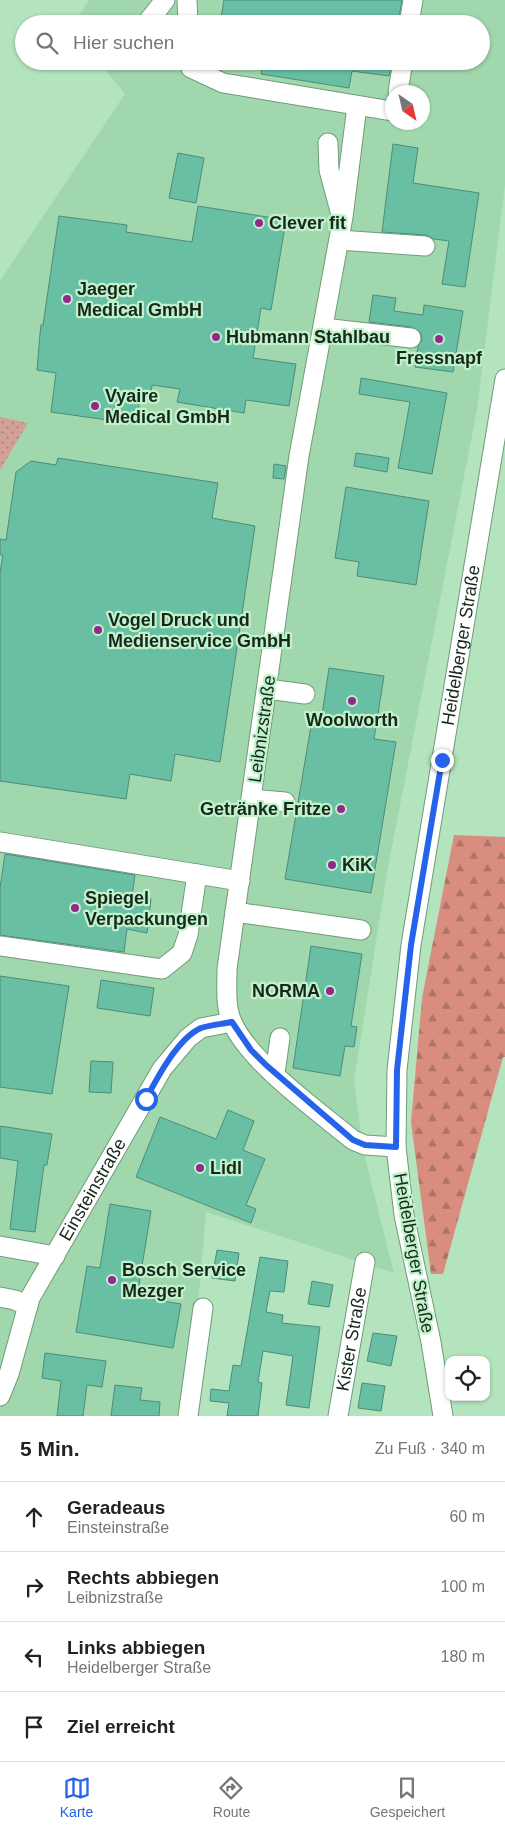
<!DOCTYPE html>
<html lang="de">
<head>
<meta charset="utf-8">
<style>
	body { margin:0; font-family:Arial,sans-serif; background:#f2f2f2; color:#222 }
	.controls { position:absolute; right:15px; bottom:15px; display:grid; overflow:hidden; border-radius:10px; box-shadow:0 1px 4px #0004 }
	.controls button { width:45px; height:45px; display:grid; place-items:center; padding:0; border:0; border-bottom:1px solid #e0e0e0; background:#fff; color:#222; font:25px sans-serif }
	.compass { position:absolute; left:385px; top:85px; width:45px; height:45px; border-radius:50%; background:#fff; box-shadow:0 1px 4px #0004; rotate:146deg }
	.stop { position:absolute; width:15px; height:15px; margin:-11px; border:4px solid #2563eb; border-radius:50%; background:#fff }
	.stop.end { background:#2563eb; border-color:#fff; box-shadow:0 1px 5px #0008 }
	.list { margin:0; padding:0; list-style:none }
	h2 { display:flex; justify-content:space-between; align-items:center; height:65px; margin:0; padding:0 20px; font-size:21px }
	h2 small { font-size:16px; font-weight:400; color:#767676 }
	.list li { display:grid; grid-template-columns:32px 1fr auto; gap:15px; align-items:center; box-sizing:border-box; height:70px; padding:0 20px; border-top:1px solid #e0e0e0 }
	.list b { display:block; font-size:19px; white-space:nowrap }
	.list p { margin:0; font-size:16px; white-space:nowrap; color:#767676 }
	.list em { font-size:16px; font-style:normal; color:#767676 }
	.icon { flex:none; width:28px; height:28px; fill:none; stroke:currentColor; stroke-width:2; stroke-linecap:round; stroke-linejoin:round }
	.map { position:relative; flex:none; width:505px; height:1416px; overflow:hidden }
	.search { position:absolute; background:#fff; box-shadow:0 1px 4px #0004; left:15px; right:15px; top:15px; height:55px; display:flex; align-items:center; gap:12px; box-sizing:border-box; padding:0 18px; border-radius:28px; color:#767676; font-size:19px }
	.sheet { height:345px; background:#fff }
	nav { display:flex; justify-content:space-around; align-items:center; box-sizing:border-box; height:70px; border-top:1px solid #e0e0e0; background:#fff; font-size:14px; color:#767676 }
	nav a { display:grid; justify-items:center; gap:2px }
	nav .on { color:#2563eb }
	.map>svg:first-child { display:block }
	.built { fill:#a1d7ad; fill-rule:evenodd }
	.green { fill:url(#green-dots) }
	.forest { fill:url(#forest-firs) }
	.building { fill:#68bfa4; stroke:#4e8c78 }
	.lines { fill:none; stroke-linecap:round; stroke-linejoin:round }
	.minor-casing { stroke:#6f9c79; stroke-width:21 }
	.minor { stroke:#fff; stroke-width:19 }
	.route { stroke:#2563eb; stroke-width:6 }
	.poi-dot { fill:#93288b; stroke:#c0f1cb; stroke-width:2 }
	.labels { text-anchor:middle; stroke-width:4.5; stroke-linejoin:round; paint-order:stroke }
	.poi-label { font-size:18px; font-weight:bold; fill:#16281b; stroke:#c0f1cb; text-anchor:start }
	.street-label { font-size:18px; fill:#16281b; stroke:#c0f1cb }
</style>
</head>
<body>
<div class="map">
<svg width="505" height="1416" viewBox="0 0 505 1416">
	<defs>
		<pattern id="green-dots" width="8" height="8" patternUnits="userSpaceOnUse" patternTransform="scale(1.25)"><rect width="8" height="8" fill="#d3a096"/><path d="M2 2h.1M6 6h.1" fill="none" stroke="#aa827a" stroke-width="1.8" stroke-linecap="round"/></pattern>
		<pattern id="forest-firs" width="22" height="20" patternUnits="userSpaceOnUse" patternTransform="scale(1.25)"><rect width="22" height="20" fill="#d88d7f"/><path d="M5 1l3.5 6h-7zM16 11l3.5 6h-7z" fill="#ae7367"/></pattern>
	</defs>
	<rect width="100%" height="100%" fill="#b3e4be"/>
	<path class="built" d="M89,0H505V185L477,410L388,867L354,1081L363,1149L394,1273L206,1212L193,1362L185,1416H0V281L125,94L98,61H481V24H74ZM392,92H422V122H392Z"/>
	<polygon class="green" points="0,417 28,423 0,470"/>
	<polygon class="forest" points="454,835 505,837 505,1057 503,1057 443,1274 431,1274 411,1122 422,998"/>
	<g class="building">
		<polygon points="224,0 402,0 398,24 220,24"/>
		<polygon points="263,61 392,61 389,76 352,71 349,88 261,74"/>
		<polygon points="393,144 418,148 413,183 479,193 465,287 442,284 449,241 434,239 426,235 382,232"/>
		<polygon points="178,153 204,158 196,203 169,198"/>
		<polygon points="198,206 286,220 271,310 261,308 253,358 296,364 289,406 246,400 244,413 177,402 180,389 152,385 150,400 140,399 136,424 51,412 56,373 37,370 40,334 41,325 43,325 59,216 127,225 126,232 192,242"/>
		<polygon points="373,295 396,298 394,311 423,315 424,305 463,311 453,372 415,367 418,346 422,340 421,333 412,327 369,322"/>
		<polygon points="361,378 447,393 432,474 398,468 410,402 359,394"/>
		<polygon points="356,453 389,458 387,472 354,466"/>
		<polygon points="58,458 218,483 212,518 255,526 220,762 175,754 171,781 130,774 126,799 0,781 0,572 3,555 0,555 0,539 6,540 16,472 31,461 56,465"/>
		<polygon points="274,464 286,466 284,479 273,478"/>
		<polygon points="346,487 429,501 416,585 357,576 359,562 335,558"/>
		<polygon points="329,668 384,676 374,739 396,742 371,893 285,879 311,726 320,728"/>
		<polygon points="5,854 135,875 132,897 151,899 147,933 127,929 124,952 0,935 0,888"/>
		<polygon points="311,946 362,954 351,1026 357,1027 354,1047 345,1046 340,1076 293,1068"/>
		<polygon points="0,976 69,986 52,1094 0,1087"/>
		<polygon points="101,980 154,988 150,1016 97,1008"/>
		<polygon points="91,1061 113,1062 111,1093 89,1092"/>
		<polygon points="228,1110 254,1121 243,1150 265,1159 246,1205 256,1209 251,1223 136,1177 160,1117 216,1139"/>
		<polygon points="0,1126 52,1134 47,1165 44,1165 35,1232 10,1229 18,1161 0,1158"/>
		<polygon points="110,1204 151,1211 137,1297 181,1304 173,1348 76,1332 87,1266 100,1268"/>
		<polygon points="217,1250 239,1253 235,1281 212,1278"/>
		<polygon points="260,1257 288,1261 284,1292 270,1291 266,1312 283,1315 282,1323 320,1327 309,1408 286,1405 293,1356 263,1351 258,1382 262,1383 258,1416 227,1416 229,1403 210,1401 211,1389 229,1391 233,1365 241,1366"/>
		<polygon points="312,1281 333,1285 329,1307 308,1304"/>
		<polygon points="373,1333 397,1336 391,1366 367,1361"/>
		<polygon points="45,1353 106,1361 102,1387 87,1385 83,1416 57,1416 61,1381 42,1378"/>
		<polygon points="362,1383 385,1386 381,1411 358,1408"/>
		<polygon points="115,1385 142,1388 140,1400 160,1402 159,1416 111,1416"/>
	</g>
	<g class="lines">
		<defs>
			<g id="minor">
				<polyline points="187,0 188,24"/>
				<polyline points="146,24 165,0"/>
				<polyline points="409,24 413,0"/>
				<polyline points="190,61 191,68 223,83 392,111"/>
				<polyline points="398,92 403,61"/>
				<path d="M357,106L343,217L299,456L227,969C227,986 225,1007 232,1022C250,1063 318,1111 353,1140L365,1145L396,1147"/>
				<polyline points="328,143 329,170 340,211"/>
				<polyline points="339,240 425,246"/>
				<polyline points="323,328 411,338"/>
				<polyline points="267,689 305,694"/>
				<polyline points="252,799 285,802"/>
				<polyline points="0,842 240,881"/>
				<polyline points="235,912 361,930"/>
				<polyline points="0,946 162,969 182,953 188,935 197,874"/>
				<polyline points="275,1073 280,1038"/>
				<polyline points="0,1246 55,1256"/>
				<polyline points="0,1297 15,1300 28,1306"/>
				<path id="s1" d="M0,1396L9,1374L30,1298L162,1069L188,1038L201,1028L232,1022"/>
				<polyline points="188,1416 203,1308"/>
				<path id="s2" d="M338,1416L365,1262"/>
				<path id="s3" d="M443,1416L431,1342L404,1215L396,1147L397,1070L411,945L505,379"/>
			</g>
		</defs>
		<use href="#minor" class="minor-casing"/>
		<use href="#minor" class="minor"/>
	</g>
	<g class="lines">
		<path class="route" d="M146,1099C157,1078 178,1038 201,1028C210,1025 222,1024 232,1022L251,1050L266,1065L353,1140L365,1145L396,1147L397,1070L411,945L442,760"/>
	</g>
	<g class="poi-dot">
		<circle cx="259" cy="223" r="5"/>
		<circle cx="67" cy="299" r="5"/>
		<circle cx="216" cy="337" r="5"/>
		<circle cx="439" cy="339" r="5"/>
		<circle cx="95" cy="406" r="5"/>
		<circle cx="98" cy="630" r="5"/>
		<circle cx="352" cy="701" r="5"/>
		<circle cx="341" cy="809" r="5"/>
		<circle cx="332" cy="865" r="5"/>
		<circle cx="75" cy="908" r="5"/>
		<circle cx="330" cy="991" r="5"/>
		<circle cx="200" cy="1168" r="5"/>
		<circle cx="112" cy="1280" r="5"/>
	</g>
	<g class="labels">
		<g class="poi-label">
			<text x="269" y="229">Clever fit</text>
			<text x="77" y="295">Jaeger<tspan x="77" dy="21">Medical GmbH</tspan></text>
			<text x="226" y="343">Hubmann Stahlbau</text>
			<text x="439" y="364" text-anchor="middle">Fressnapf</text>
			<text x="105" y="402">Vyaire<tspan x="105" dy="21">Medical GmbH</tspan></text>
			<text x="108" y="626">Vogel Druck und<tspan x="108" dy="21">Medienservice GmbH</tspan></text>
			<text x="352" y="726" text-anchor="middle">Woolworth</text>
			<text x="331" y="815" text-anchor="end">Getränke Fritze</text>
			<text x="342" y="871">KiK</text>
			<text x="85" y="904">Spiegel<tspan x="85" dy="21">Verpackungen</tspan></text>
			<text x="320" y="997" text-anchor="end">NORMA</text>
			<text x="210" y="1174">Lidl</text>
			<text x="122" y="1276">Bosch Service<tspan x="122" dy="21">Mezger</tspan></text>
		</g>
		<g class="street-label">
			<text dy="6" stroke="none"><textPath href="#s3" startOffset="780">Heidelberger Straße</textPath></text>
			<text transform="translate(262 729) rotate(-82)" y="6">Leibnizstraße</text>
			<text dy="6" stroke="none"><textPath href="#s1" startOffset="228">Einsteinstraße</textPath></text>
			<text transform="translate(414 1253) rotate(80)" y="6">Heidelberger Straße</text>
			<text dy="6" stroke="none"><textPath href="#s2" startOffset="78">Kister Straße</textPath></text>
		</g>
	</g>
</svg>
<div class="controls">
<button><svg class="icon" aria-label="locate" viewBox="0 0 24 24"><circle cx="12" cy="12" r="6"/><path d="M12 2v4M12 18v4M2 12h4M18 12h4"/></svg></button>
</div>
<svg class="compass" viewBox="-18 -18 36 36"><path d="M0-13l5 13h-10z" fill="#e53935"/><path d="M0 13l5-13h-10z" fill="#767676"/></svg>
<div class="stop" style="left:146px;top:1099px"></div>
<div class="stop end" style="left:442px;top:760px"></div>
<div class="search"><svg class="icon" aria-label="search" viewBox="0 0 24 24"><circle cx="10" cy="10" r="6"/><path d="M15 15l6 6"/></svg>Hier suchen</div>
</div>
<section class="sheet">
<h2>5 Min.<small>Zu Fuß · 340 m</small></h2>
<ul class="list">
<li><svg class="icon" aria-label="ahead" viewBox="0 0 24 24"><path d="M12 20V5M6 11l6-6 6 6"/></svg><div><b>Geradeaus</b><p>Einsteinstraße</p></div><em>60 m</em></li>
<li><svg class="icon" aria-label="right" viewBox="0 0 24 24"><path d="M7 20v-9h11M14 6l5 5-5 5"/></svg><div><b>Rechts abbiegen</b><p>Leibnizstraße</p></div><em>100 m</em></li>
<li><svg class="icon" aria-label="left" viewBox="0 0 24 24"><path d="M17 20v-9H6M10 6l-5 5 5 5"/></svg><div><b>Links abbiegen</b><p>Heidelberger Straße</p></div><em>180 m</em></li>
<li><svg class="icon" aria-label="arrive" viewBox="0 0 24 24"><path d="M6 21V4h12l-3 4 3 4H6"/></svg><div><b>Ziel erreicht</b></div></li>
</ul>
</section>
<nav>
<a class="on"><svg class="icon" aria-label="map" viewBox="0 0 24 24"><path d="M3 6l6-2 6 2 6-2v14l-6 2-6-2-6 2zM9 4v14M15 6v14"/></svg>Karte</a>
<a><svg class="icon" aria-label="directions" viewBox="0 0 24 24"><path d="M12 3l9 9-9 9-9-9zM9 14v-3h6M13 9l2 2-2 2"/></svg>Route</a>
<a><svg class="icon" aria-label="saved" viewBox="0 0 24 24"><path d="M7 4h10v16l-5-4-5 4z"/></svg>Gespeichert</a>
</nav>
</body>
</html>
